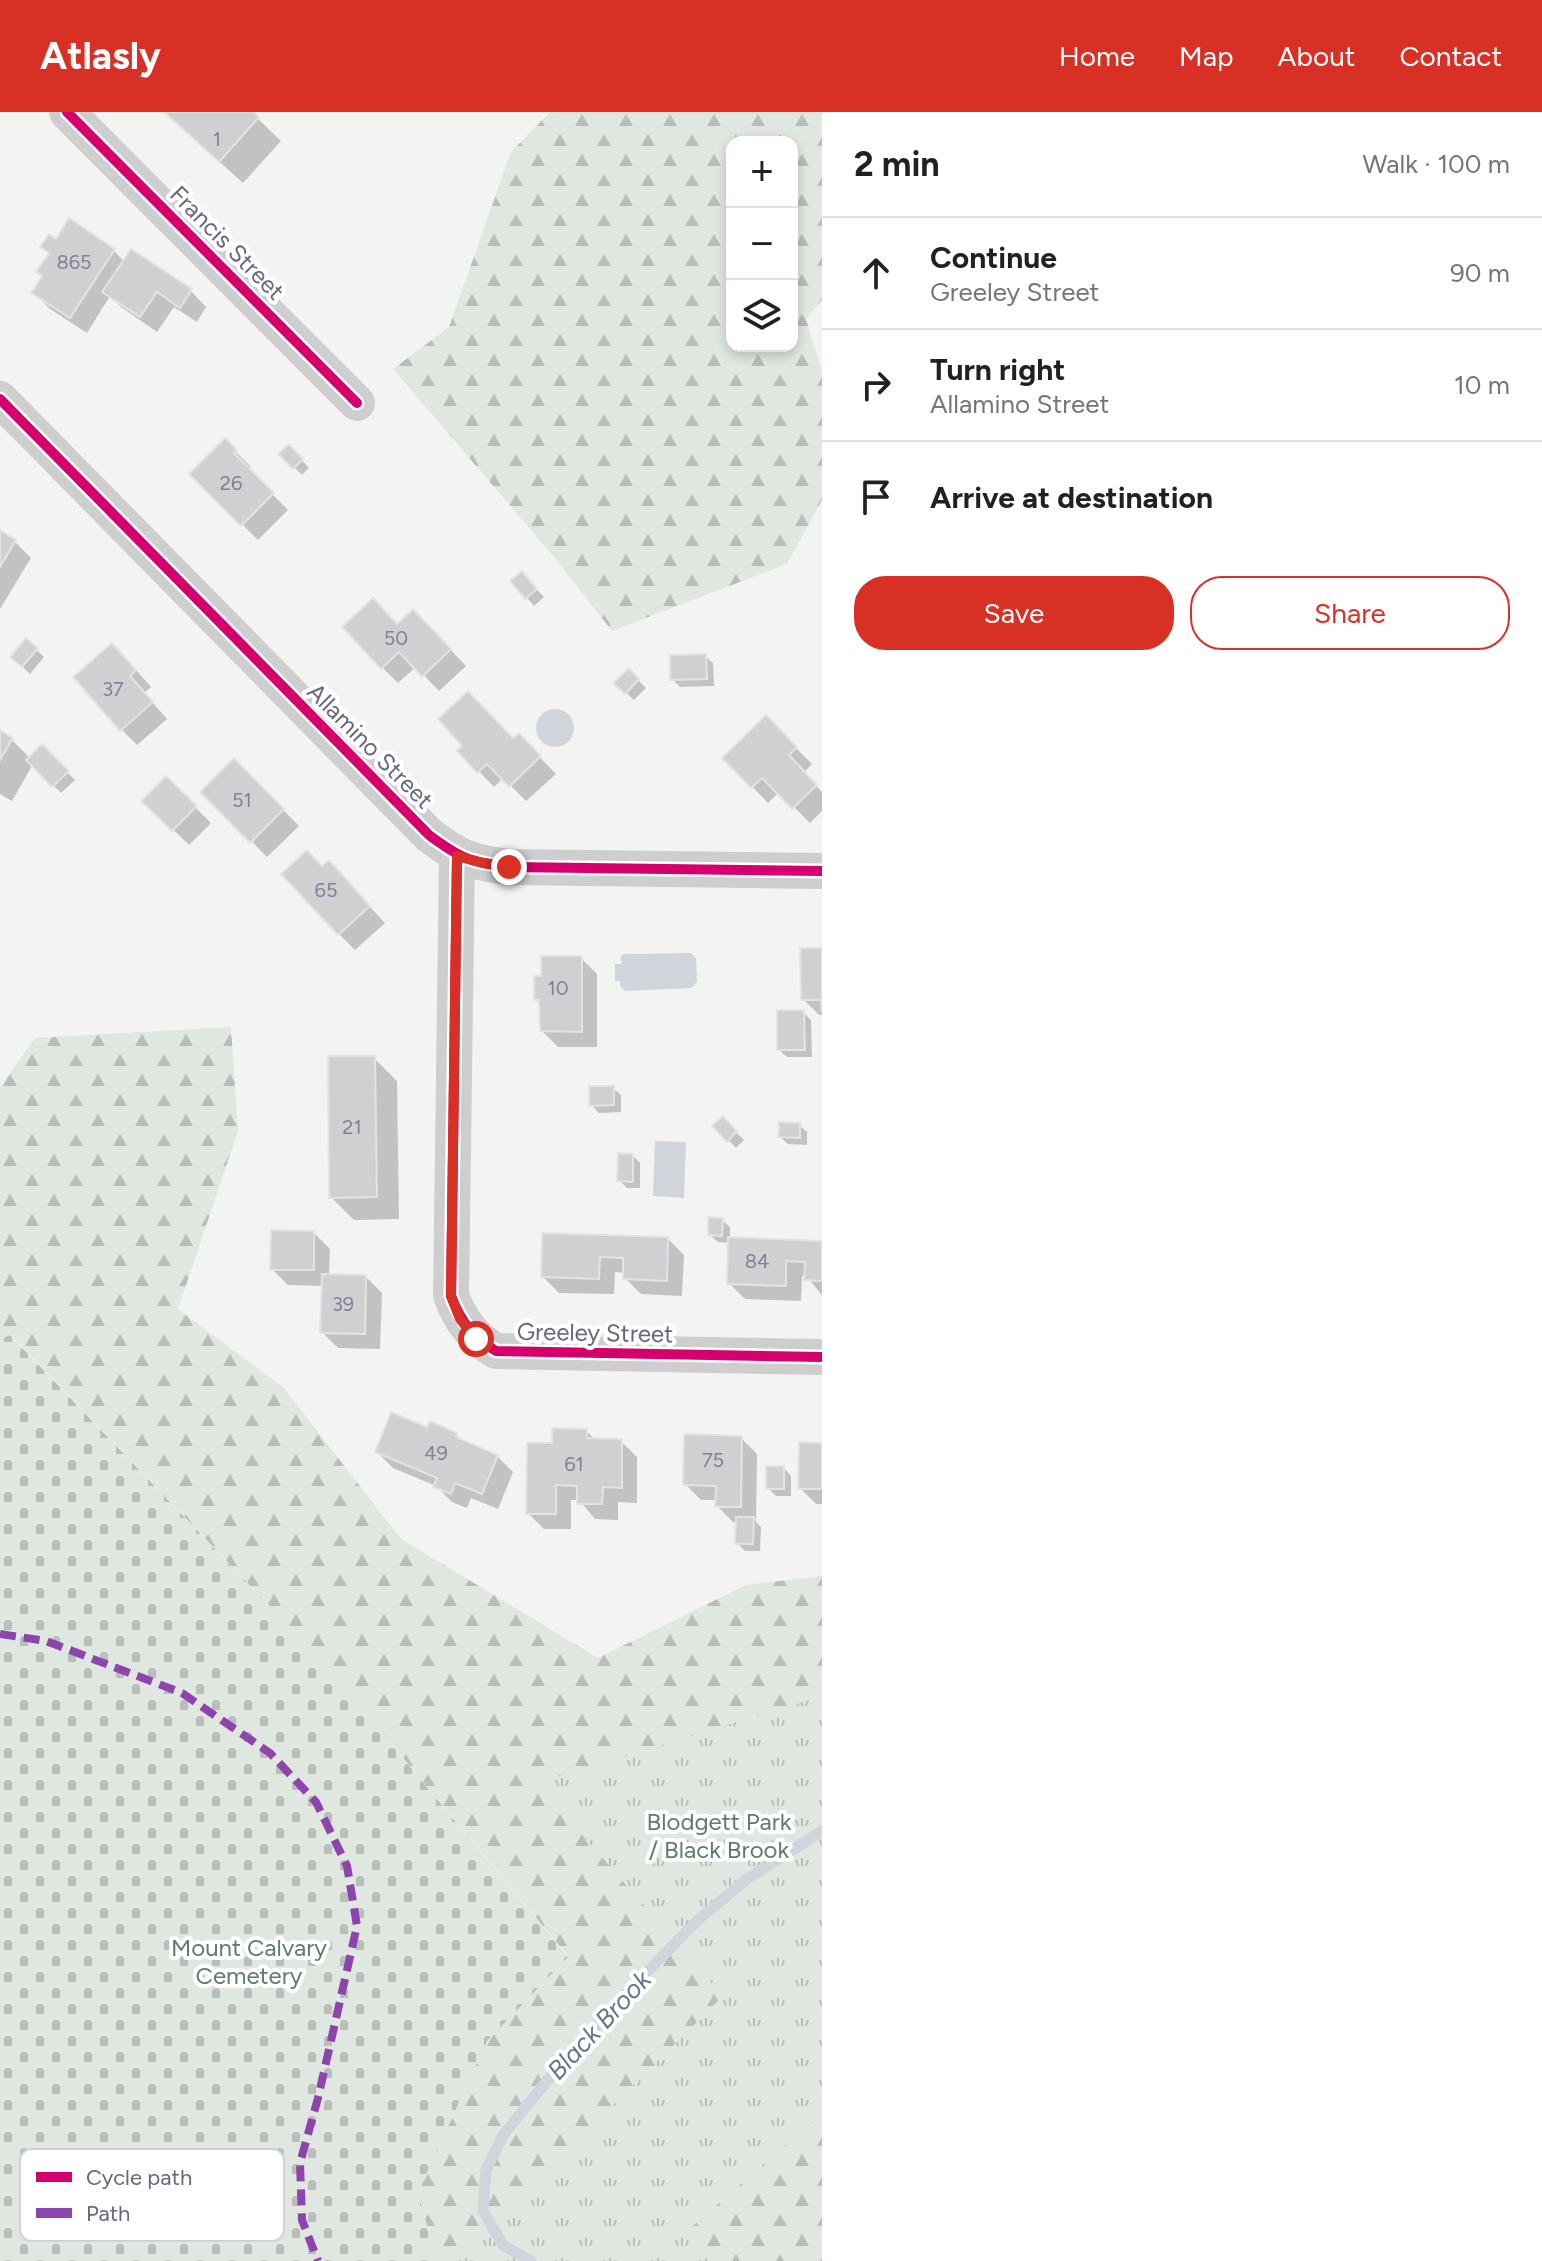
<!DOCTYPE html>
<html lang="en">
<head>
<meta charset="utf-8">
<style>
	body { margin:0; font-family:Figtree,sans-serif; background:#f2f2f2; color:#202124 }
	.controls { position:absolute; right:24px; top:24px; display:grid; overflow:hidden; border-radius:16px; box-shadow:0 4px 12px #0003 }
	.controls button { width:72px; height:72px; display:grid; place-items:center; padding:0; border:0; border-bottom:2px solid #e0e0e0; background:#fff; color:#202124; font:40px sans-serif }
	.stop { position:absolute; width:24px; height:24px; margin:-18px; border:6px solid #d93025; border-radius:50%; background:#fff }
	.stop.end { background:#d93025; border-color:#fff; box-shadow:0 2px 8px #0008 }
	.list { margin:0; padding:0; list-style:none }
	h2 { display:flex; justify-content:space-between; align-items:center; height:104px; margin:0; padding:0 32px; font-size:34px }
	h2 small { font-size:26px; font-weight:400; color:#757577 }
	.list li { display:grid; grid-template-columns:52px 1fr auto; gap:24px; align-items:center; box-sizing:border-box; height:112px; padding:0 32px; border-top:2px solid #e0e0e0 }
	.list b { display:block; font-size:30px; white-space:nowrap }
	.list p { margin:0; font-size:26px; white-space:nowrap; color:#757577 }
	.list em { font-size:26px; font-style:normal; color:#757577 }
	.actions { display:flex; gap:16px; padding:24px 32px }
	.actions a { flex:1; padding:18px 0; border:2px solid #d93025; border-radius:32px; text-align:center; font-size:28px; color:#d93025 }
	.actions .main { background:#d93025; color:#fff }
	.icon { flex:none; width:44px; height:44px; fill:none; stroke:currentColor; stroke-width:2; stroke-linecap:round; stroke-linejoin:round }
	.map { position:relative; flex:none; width:822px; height:2149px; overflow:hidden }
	header { display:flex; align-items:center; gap:48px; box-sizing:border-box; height:112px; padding:0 40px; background:#d93025; color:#fff }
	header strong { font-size:38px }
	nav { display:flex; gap:44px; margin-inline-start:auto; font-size:28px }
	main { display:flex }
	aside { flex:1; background:#fff }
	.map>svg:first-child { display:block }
	.forest { fill:url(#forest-firs); fill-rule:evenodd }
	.cemetery { fill:url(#cemetery-stones) }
	.park { fill:url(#park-tufts) }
	.water { fill:#d1d4da }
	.shadow { fill:#0003 }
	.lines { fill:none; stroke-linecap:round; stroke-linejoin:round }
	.stream { stroke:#d1d4da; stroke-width:11 }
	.building { fill:#d0d0d2; stroke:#e2e3e2; stroke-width:2 }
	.minor { stroke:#cececf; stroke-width:36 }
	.quiet { stroke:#8e44ad; stroke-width:8; stroke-dasharray:16 8; stroke-linecap:butt }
	.cycleway-casing { stroke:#fff; stroke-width:15 }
	.cycleway { stroke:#d6006c; stroke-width:10 }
	.route { stroke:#d93025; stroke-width:10 }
	.labels { text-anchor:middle; stroke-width:8; stroke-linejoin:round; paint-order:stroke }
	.number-label { font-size:20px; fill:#808096 }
	.street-label { font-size:24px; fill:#656682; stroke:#fff }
	.park-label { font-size:24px; fill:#63796a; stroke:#fff }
	.water-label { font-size:26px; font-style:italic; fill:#6a728c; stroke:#fff }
	.key { fill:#fff; stroke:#d1d1da; stroke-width:2 }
	.key-label { font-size:22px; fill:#656682 }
</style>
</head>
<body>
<header>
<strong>Atlasly</strong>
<nav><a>Home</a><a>Map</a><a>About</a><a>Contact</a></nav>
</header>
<main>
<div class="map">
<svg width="822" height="2149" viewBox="0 0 822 2149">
	<defs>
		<pattern id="forest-firs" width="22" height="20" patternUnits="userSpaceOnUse" patternTransform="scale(2)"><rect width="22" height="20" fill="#e0e6e0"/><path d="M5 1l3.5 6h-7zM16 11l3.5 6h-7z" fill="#b9bebb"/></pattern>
		<pattern id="cemetery-stones" width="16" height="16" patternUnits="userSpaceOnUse" patternTransform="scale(2)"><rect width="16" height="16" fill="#e0e6e0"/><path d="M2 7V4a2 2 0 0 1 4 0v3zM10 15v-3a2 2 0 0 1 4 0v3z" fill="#b9bebb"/></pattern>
		<pattern id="park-tufts" width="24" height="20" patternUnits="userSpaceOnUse" patternTransform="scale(2)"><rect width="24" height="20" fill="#e0e6e0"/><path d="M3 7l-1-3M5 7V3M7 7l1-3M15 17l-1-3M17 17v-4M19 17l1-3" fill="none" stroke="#b9bebb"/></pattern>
	</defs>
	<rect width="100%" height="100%" fill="#f3f4f2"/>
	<g class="forest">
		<path d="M550,0H822V188L806,207L822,260V388L787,452L612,519L554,445L393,257L449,215L511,40ZM792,30V234H732V30Z"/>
		<polygon points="231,915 238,1019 178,1197 283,1275 401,1427 598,1546 746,1473 822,1464 822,2149 436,2149 418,2080 487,1929 568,1844 324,1551 11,1223 0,1228 0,975 35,926"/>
	</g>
	<polygon class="cemetery" points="10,1223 324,1551 568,1845 487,1929 418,2080 436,2149 0,2149 0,1228"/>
	<polygon class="park" points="822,1584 822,2001 684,2122 710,2149 456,2149 723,1884 537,1671"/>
	<g class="water">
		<circle cx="555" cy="616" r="19"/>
		<polygon points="691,841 696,846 697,870 691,876 625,879 620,874 620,869 615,869 615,852 621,852 621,844 625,842"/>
		<polygon points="655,1029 686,1030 684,1086 653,1084"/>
	</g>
	<g class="shadow">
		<polygon points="165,0 251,0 281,29 243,71"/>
		<polygon points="56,130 113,138 125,150 191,179 206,195 197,210 174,195 157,220 121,195 110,184 87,221 50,197 34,181 44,165 50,143 42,135"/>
		<polygon points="225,329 251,355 248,358 288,398 258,428 192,362"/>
		<polygon points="289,334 309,356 302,363 281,342"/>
		<polygon points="0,421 15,430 31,446 0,497"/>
		<polygon points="513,469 529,469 544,485 534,494"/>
		<polygon points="398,514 429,515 466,554 439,579 416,555 398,571 382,555"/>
		<polygon points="27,529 44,545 30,562 13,545"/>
		<polygon points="705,544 713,551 714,574 680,575 672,567"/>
		<polygon points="128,549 151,575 144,581 167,607 137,633 121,617"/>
		<polygon points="629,559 646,576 634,588 616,571"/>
		<polygon points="766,606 812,652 803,661 822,680 822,699 810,711 779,680 768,691 725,646"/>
		<polygon points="0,621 11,627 30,646 42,635 75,668 61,681 33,652 12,689 0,682"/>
		<polygon points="519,624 556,662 526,689 503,666 494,675 460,639 513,629"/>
		<polygon points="234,648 299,714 267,745 203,680"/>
		<polygon points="166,666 211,711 189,733 144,689"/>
		<polygon points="344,767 385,811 355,838 339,822"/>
		<polygon points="822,838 822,903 819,903 803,887"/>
		<polygon points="581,846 597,862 597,935 558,935 542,919 541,893 536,888 543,866"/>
		<polygon points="803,900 811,908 812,945 787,945 779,938"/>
		<polygon points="374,946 397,969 399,1107 354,1108 331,1085"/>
		<polygon points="613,976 621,983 621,1000 599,1001 591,993"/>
		<polygon points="723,1007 744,1028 736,1036 715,1014"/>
		<polygon points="799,1013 807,1020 807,1033 788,1032 780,1025"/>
		<polygon points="633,1044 640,1051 640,1076 627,1076 619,1068"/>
		<polygon points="722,1108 730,1115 730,1127 822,1131 822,1183 806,1164 802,1164 801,1189 745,1187 729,1171 730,1131 718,1130 710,1123"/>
		<polygon points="314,1121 330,1137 329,1164 366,1165 382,1181 380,1237 338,1236 322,1220 324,1174 288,1173 272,1157"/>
		<polygon points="544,1123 668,1127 684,1143 682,1184 641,1182 625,1166 625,1161 615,1160 614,1182 559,1181 543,1165"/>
		<polygon points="586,1319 596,1328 621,1329 637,1345 637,1391 618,1390 618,1408 595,1407 579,1388 571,1388 571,1417 544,1417 528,1401 554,1334"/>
		<polygon points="456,1322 465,1331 497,1344 513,1360 498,1397 471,1386 467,1396 452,1390 436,1374 393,1356 377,1340"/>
		<polygon points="741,1326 757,1342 756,1410 761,1415 760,1439 745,1439 737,1431 738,1410 733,1410 717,1394 717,1388 701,1388 685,1372"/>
		<polygon points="822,1333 822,1392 816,1392 800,1376"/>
		<polygon points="784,1356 791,1364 791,1384 776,1384 768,1376"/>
	</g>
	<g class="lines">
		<polyline class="stream" points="531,2149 503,2133 483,2099 486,2058 504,2022 545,1971 634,1873 698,1808 747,1767 822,1719"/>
	</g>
	<g class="building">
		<polygon points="164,0 254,0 259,5 219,50"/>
		<polygon points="69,106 115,137 70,206 31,181 42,164 36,160 49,141 40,135 49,122 56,127"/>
		<polygon points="131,137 192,177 180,196 157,180 140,205 102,180"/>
		<polygon points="225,326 237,338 234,341 274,381 241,414 189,362"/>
		<polygon points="289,332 303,347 293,357 278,342"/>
		<polygon points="0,418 16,428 0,455"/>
		<polygon points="522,459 537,477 525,487 510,469"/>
		<polygon points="373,486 397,512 413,497 451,537 422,565 399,540 381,557 342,515"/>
		<polygon points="26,526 38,536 22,555 10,545"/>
		<polygon points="112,531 136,558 130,564 153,590 120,619 73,565"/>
		<polygon points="706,542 707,567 670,568 670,543"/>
		<polygon points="629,556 639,567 625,582 613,571"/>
		<polygon points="468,579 513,626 519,621 541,644 509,675 487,652 477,661 457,639 462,634 438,607"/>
		<polygon points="766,603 797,635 789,643 817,673 792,697 762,666 751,676 722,646"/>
		<polygon points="0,618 13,626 0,648"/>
		<polygon points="42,632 69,659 52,675 26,648"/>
		<polygon points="234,646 284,697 250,731 200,680"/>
		<polygon points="166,664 197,694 172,719 141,689"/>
		<polygon points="307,738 322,754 329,748 370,794 338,823 281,762"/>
		<polygon points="800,836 822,836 822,900 821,888 801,888"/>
		<polygon points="541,844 582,844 582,920 540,919 539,888 534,888 534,864 541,864"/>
		<polygon points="777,898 804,898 805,938 777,938"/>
		<polygon points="328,944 375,944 377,1085 329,1086"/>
		<polygon points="589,974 614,974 614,993 589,994"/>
		<polygon points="723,1004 737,1019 727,1030 712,1014"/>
		<polygon points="779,1010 800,1011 800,1026 778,1025"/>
		<polygon points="618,1041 633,1042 633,1070 617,1069"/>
		<polygon points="708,1105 723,1106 722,1124 708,1123"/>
		<polygon points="271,1118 314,1119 314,1158 270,1158"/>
		<polygon points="542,1121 668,1125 667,1169 623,1167 623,1146 600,1145 599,1167 541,1165"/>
		<polygon points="728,1125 822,1129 822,1169 804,1168 805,1150 786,1149 786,1174 727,1172"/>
		<polygon points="322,1162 366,1163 365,1222 320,1221"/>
		<polygon points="391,1300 427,1315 430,1309 457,1321 456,1325 498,1343 482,1382 455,1371 451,1382 433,1375 437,1366 375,1340"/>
		<polygon points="552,1316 587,1317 587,1326 622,1327 622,1376 603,1375 602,1392 577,1392 577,1374 556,1373 556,1402 526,1402 527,1331 552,1331"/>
		<polygon points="684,1322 742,1324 741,1395 715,1395 716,1374 683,1373"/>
		<polygon points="799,1330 822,1331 822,1377 798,1377"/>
		<rect x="766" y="1354" width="18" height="23"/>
		<polygon points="736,1405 754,1405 753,1432 735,1432"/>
	</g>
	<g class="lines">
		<g class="minor">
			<polyline points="67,0 357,291"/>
			<path d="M0,287L429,723C461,747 470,750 509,755L822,759"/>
			<path d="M457,744L451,1184C461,1209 472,1225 496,1239L822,1245"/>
		</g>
		<polyline class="quiet" points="0,1522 46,1529 182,1581 270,1641 316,1690 347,1754 357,1814 318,1986 300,2051 302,2108 318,2149"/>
		<defs>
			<g id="cycleway">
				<polyline points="67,0 357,291"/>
				<path d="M0,287L429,723C461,747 470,750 509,755L822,759"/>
				<path d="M457,744L451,1184C461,1209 472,1225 496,1239L822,1245"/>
			</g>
		</defs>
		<use href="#cycleway" class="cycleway-casing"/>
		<use href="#cycleway" class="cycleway"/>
	</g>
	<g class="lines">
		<polyline class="route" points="476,1227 460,1207 451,1184 457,744 483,751 509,755"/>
	</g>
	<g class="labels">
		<g class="number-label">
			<text x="217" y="34">1</text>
			<text x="74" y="157">865</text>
			<text x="231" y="378">26</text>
			<text x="396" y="533">50</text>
			<text x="113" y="584">37</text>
			<text x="242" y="695">51</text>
			<text x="326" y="785">65</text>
			<text x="558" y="883">10</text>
			<text x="352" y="1022">21</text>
			<text x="757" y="1156">84</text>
			<text x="343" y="1199">39</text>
			<text x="436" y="1348">49</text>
			<text x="713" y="1355">75</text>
			<text x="574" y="1359">61</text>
		</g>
		<g class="street-label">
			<text transform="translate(227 131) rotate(45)" y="8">Francis Street</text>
			<text transform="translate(370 634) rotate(45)" y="8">Allamino Street</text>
			<text transform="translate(595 1221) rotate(1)" y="8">Greeley Street</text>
		</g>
		<g class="park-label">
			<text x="719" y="1718">Blodgett Park<tspan x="719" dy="28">/ Black Brook</tspan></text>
			<text x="249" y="1844">Mount Calvary<tspan x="249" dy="28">Cemetery</tspan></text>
		</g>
		<g class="water-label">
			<text transform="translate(599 1913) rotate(-47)" y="9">Black Brook</text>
		</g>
	</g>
	<rect x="20" y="2037" width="264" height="92" rx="12" class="key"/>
	<rect x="36" y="2060" width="36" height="10" fill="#d6006c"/>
	<rect x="36" y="2096" width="36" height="10" fill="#8e44ad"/>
	<g class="key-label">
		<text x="86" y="2073">Cycle path</text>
		<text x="86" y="2109">Path</text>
	</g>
</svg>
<div class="controls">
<button>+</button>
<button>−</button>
<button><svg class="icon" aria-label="layers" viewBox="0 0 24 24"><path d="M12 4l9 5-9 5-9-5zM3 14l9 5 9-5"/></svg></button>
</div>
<div class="stop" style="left:476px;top:1227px"></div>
<div class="stop end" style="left:509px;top:755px"></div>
</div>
<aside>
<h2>2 min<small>Walk · 100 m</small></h2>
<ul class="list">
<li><svg class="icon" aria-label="ahead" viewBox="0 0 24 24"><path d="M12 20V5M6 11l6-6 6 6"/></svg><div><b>Continue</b><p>Greeley Street</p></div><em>90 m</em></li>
<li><svg class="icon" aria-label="right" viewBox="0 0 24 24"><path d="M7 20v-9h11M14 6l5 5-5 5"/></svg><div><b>Turn right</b><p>Allamino Street</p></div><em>10 m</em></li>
<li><svg class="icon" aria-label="arrive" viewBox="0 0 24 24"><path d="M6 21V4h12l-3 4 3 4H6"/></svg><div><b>Arrive at destination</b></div></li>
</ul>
<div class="actions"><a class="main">Save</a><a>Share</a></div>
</aside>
</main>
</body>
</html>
